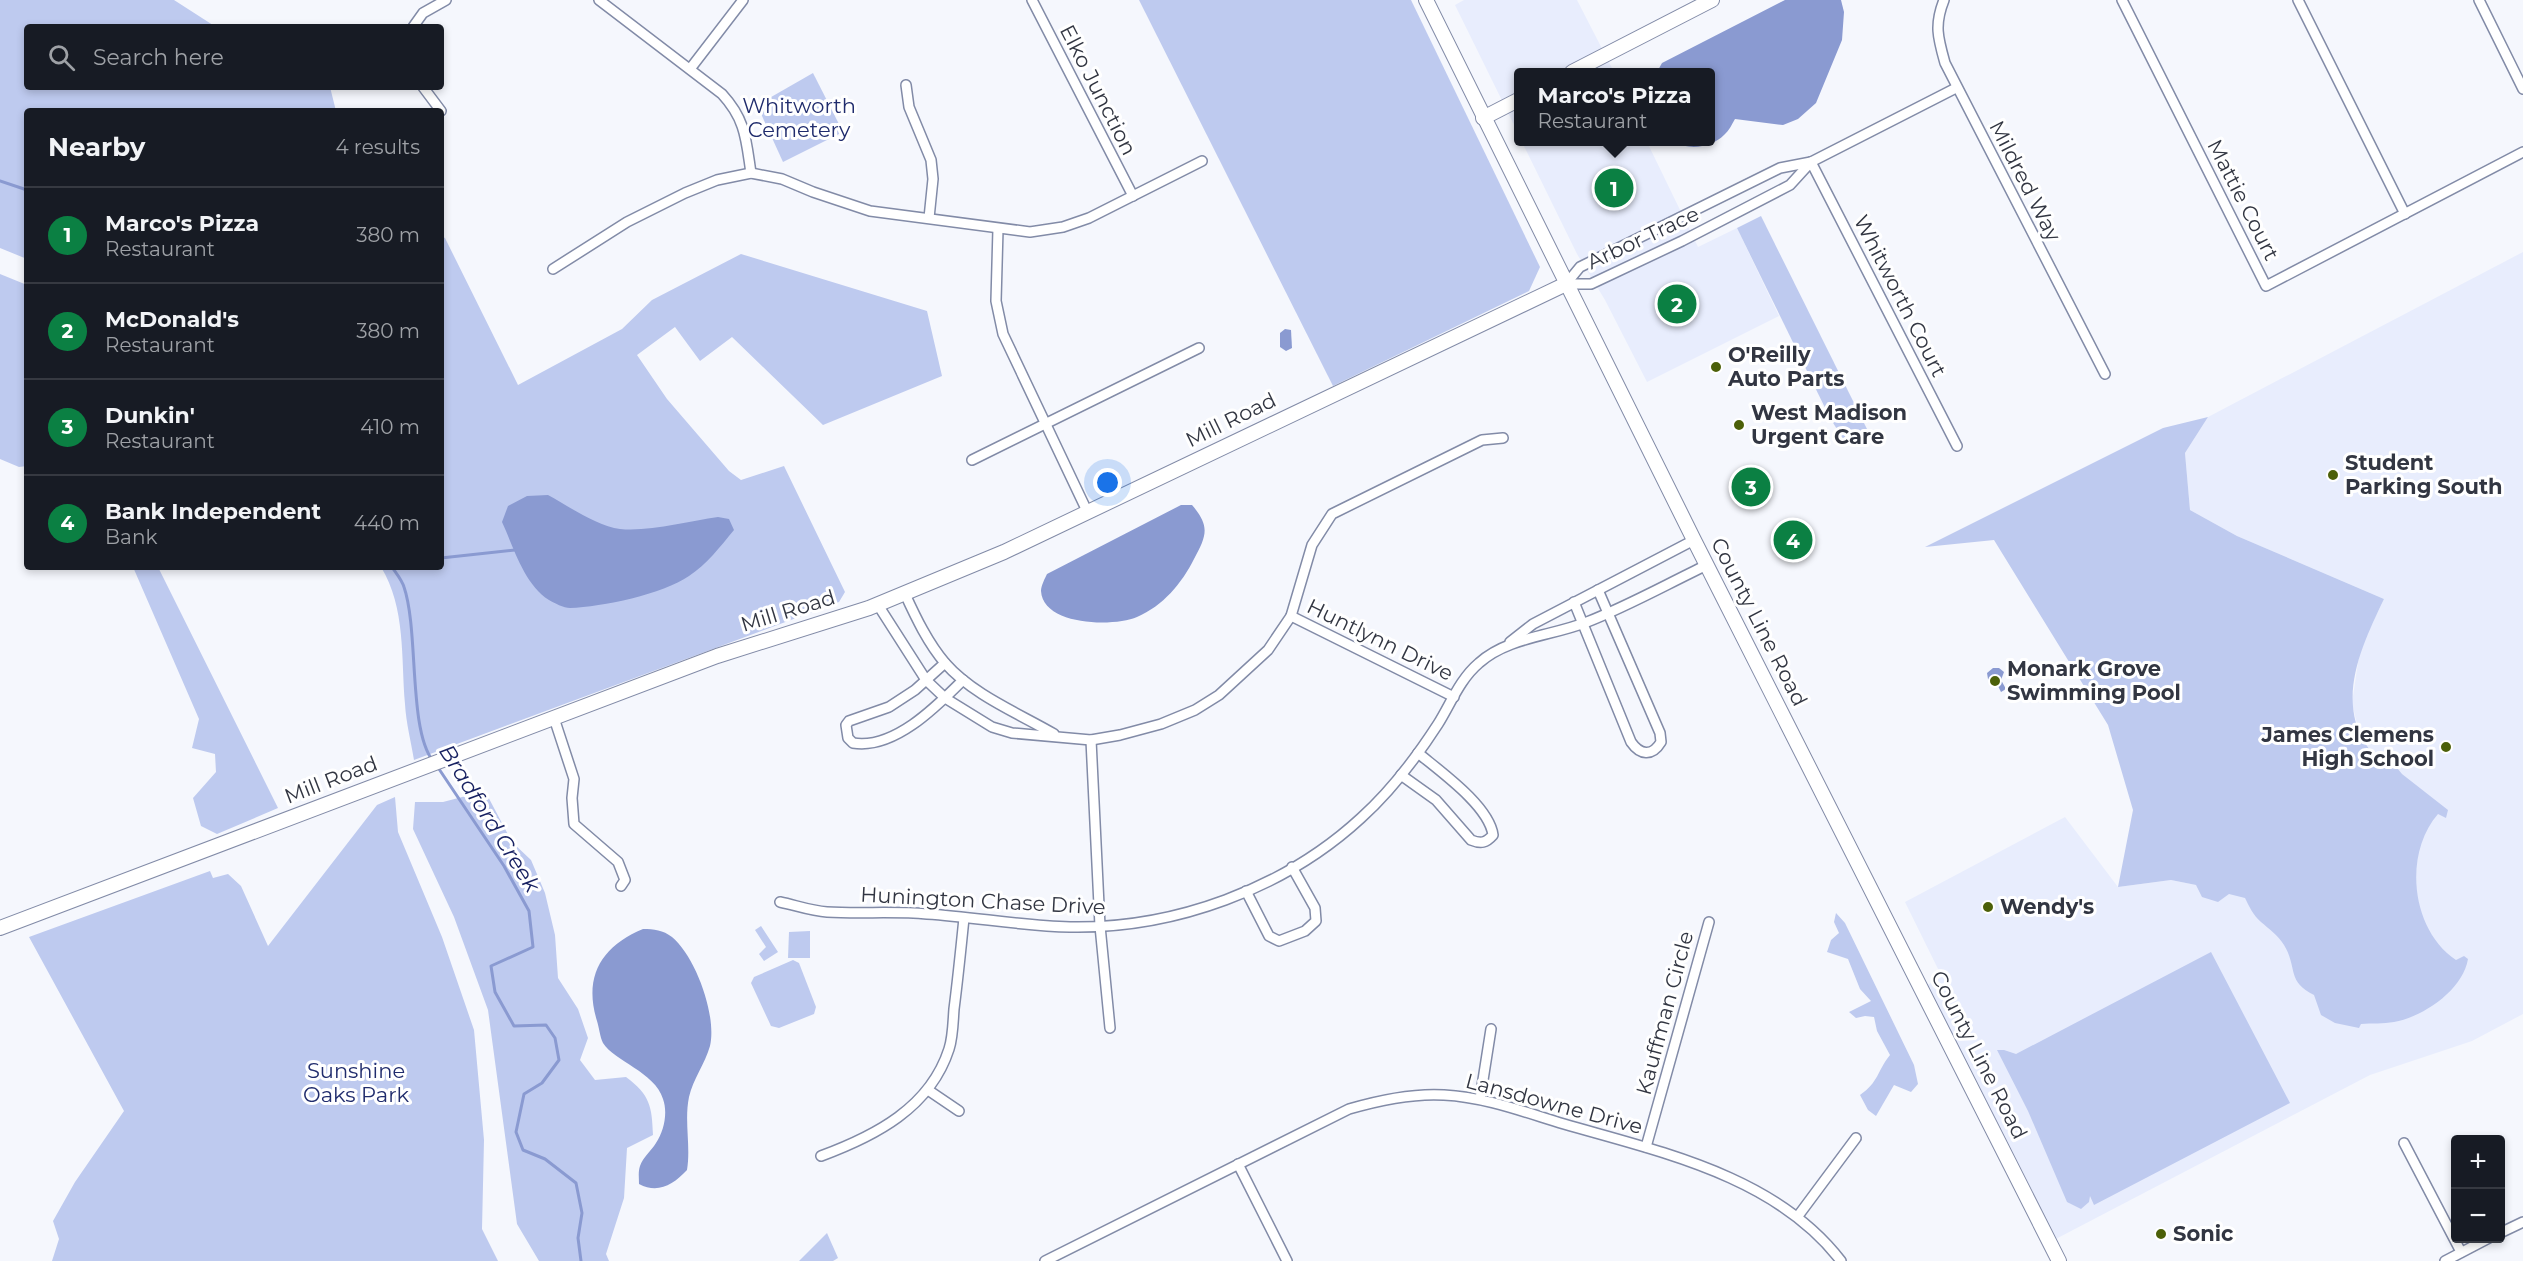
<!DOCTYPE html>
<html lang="en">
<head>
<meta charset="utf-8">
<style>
	body { margin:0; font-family:Montserrat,sans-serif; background:#242831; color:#f1f3f6 }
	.controls { position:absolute; right:18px; bottom:18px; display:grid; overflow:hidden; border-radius:6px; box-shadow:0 3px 9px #0003 }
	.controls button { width:54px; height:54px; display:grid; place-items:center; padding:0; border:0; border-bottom:2px solid #363941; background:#171b24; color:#f1f3f6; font:30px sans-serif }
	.you { position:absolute; left:1108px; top:483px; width:21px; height:21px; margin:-15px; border:4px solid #fff; border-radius:50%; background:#1a73e8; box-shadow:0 0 0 9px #1a73e833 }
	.badge { display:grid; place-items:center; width:39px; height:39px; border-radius:50%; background:#0b8043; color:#fff; font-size:20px; font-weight:700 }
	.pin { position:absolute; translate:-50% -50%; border:3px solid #fff; box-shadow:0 2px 6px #0006 }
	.popup { position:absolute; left:1514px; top:68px; width:201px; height:78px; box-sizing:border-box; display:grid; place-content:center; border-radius:6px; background:#171b24; filter:drop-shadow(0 2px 4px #0005); font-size:20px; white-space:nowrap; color:#9ea1a6 }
	.popup b { font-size:22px; color:#f1f3f6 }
	.popup::after { content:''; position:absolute; left:50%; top:100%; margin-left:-12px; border:12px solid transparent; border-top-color:#171b24 }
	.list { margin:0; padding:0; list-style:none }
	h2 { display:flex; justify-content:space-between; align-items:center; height:78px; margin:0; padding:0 24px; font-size:26px }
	h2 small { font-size:20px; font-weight:400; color:#9ea1a6 }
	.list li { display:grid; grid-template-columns:39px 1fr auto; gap:18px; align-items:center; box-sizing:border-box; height:96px; padding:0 24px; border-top:2px solid #363941 }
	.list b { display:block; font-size:22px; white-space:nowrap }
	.list p { margin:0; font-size:20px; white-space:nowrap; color:#9ea1a6 }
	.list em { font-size:20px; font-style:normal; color:#9ea1a6 }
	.icon { flex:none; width:33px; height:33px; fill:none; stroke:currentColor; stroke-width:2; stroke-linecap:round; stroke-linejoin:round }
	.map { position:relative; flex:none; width:2523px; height:1261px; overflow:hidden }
	.search { position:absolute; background:#171b24; box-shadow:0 3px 9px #0003; left:24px; top:24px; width:420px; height:66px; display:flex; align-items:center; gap:15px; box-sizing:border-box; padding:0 21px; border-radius:6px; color:#9ea1a6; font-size:22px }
	.panel { position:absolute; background:#171b24; box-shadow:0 3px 9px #0003; left:24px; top:108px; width:420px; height:462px; border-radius:6px }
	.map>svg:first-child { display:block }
	.built { fill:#e8edfd }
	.green { fill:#becaef }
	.water { fill:#8a9ad1 }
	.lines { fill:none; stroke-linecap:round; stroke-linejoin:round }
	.stream { stroke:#8a9ad1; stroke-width:3 }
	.street-casing { stroke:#828ba7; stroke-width:12 }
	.secondary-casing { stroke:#828ba7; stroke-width:16 }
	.street { stroke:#fff; stroke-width:9 }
	.secondary { stroke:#fff; stroke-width:14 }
	.poi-dot { fill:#4c6009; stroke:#fff; stroke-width:2 }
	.labels { text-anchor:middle; stroke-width:6; stroke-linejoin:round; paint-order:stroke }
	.street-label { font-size:21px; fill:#323642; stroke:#fff }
	.park-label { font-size:21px; fill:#202c6d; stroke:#fff }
	.poi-label { font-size:21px; font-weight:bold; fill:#323642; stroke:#fff; text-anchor:start }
	.water-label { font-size:22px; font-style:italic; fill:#182262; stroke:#fff }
</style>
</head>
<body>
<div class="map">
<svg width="2523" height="1261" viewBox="0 0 2523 1261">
	<rect width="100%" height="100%" fill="#f5f7fd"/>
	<g class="built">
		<polygon points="1464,0 1577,0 1614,72 1518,72 1518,133 1455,5"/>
		<polygon points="1522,142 1647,142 1698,247 1737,228 1779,316 1647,382 1605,300 1577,254"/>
		<polygon points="2523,252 2523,1014 2472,1041 2370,1075 2050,1242 1922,988 1942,977 1905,902 2065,817 2118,887 2171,880 2196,885 2378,762 2359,733 2352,703 2360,649 2384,599 2237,536 2190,510 2185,453 2208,417"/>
	</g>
	<g class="green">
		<polygon points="0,0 174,0 216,27 27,27 27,87 330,87 336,111 27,111 27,259 0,248"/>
		<polygon points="1139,0 1411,0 1540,267 1529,291 1333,386"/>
		<polygon points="813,73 843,132 783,162 757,105"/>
		<polygon points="1761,216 1870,435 1859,441 1845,442 1830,418 1737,228"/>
		<path d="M441,236L445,238L518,385L622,329L652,300L741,254L927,311L942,376L823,425L732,337L700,361L675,327L637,355L667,399L729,471L741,480L784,466L845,592L839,602L414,760C411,741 406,723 405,704C401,658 406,608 381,567H441Z"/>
		<polygon points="0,274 27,285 27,466 19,467 0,459"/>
		<path d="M2208,417L2185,453L2190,510L2237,536L2384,599C2365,639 2340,689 2360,734C2364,743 2372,752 2378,761L2389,758L2402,774L2448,810L2446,818L2438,814C2403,854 2411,930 2456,960L2464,956L2468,959C2463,990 2423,1017 2394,1022C2383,1024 2372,1023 2361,1024L2359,1028L2335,1023L2321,1015L2314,995C2286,981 2298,968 2284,945C2278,935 2269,929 2261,922C2253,915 2249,906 2245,898L2229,894L2218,902L2202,897L2196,885L2171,880L2118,887L2133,810L2108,725L1994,540L1925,547L2163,428Z"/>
		<polygon points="133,567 158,567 278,808 217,834 201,826 193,798 216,772 215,754 192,748 199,719"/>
		<path d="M485,791L512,842L531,860L545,893L555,935L558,978L578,1009L588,1038L580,1060L595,1080L626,1077C650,1095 652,1106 653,1135L627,1148L624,1198L606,1254L609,1261H539L517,1224L488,1010L454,917L413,829L415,802H443Z"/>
		<polygon points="395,797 398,832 442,937 474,1030 484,1140 482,1229 498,1261 52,1261 59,1239 53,1221 75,1182 124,1111 29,937 210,871 213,878 228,874 241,886 268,946 377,805"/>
		<path d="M1836,913L1845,923L1914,1065L1918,1084L1911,1092L1894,1085L1876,1116L1868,1110L1860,1095C1879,1082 1877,1071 1890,1055L1877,1031L1874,1017L1865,1016L1856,1018L1849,1012L1871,1001L1860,989L1848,959L1827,952L1831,940L1839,933L1834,922Z"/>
		<polygon points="761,926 778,952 764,961 759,954 766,947 755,930"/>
		<polygon points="810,931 810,958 788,958 789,932"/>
		<polygon points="2211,952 2290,1103 2094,1205 2090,1196 2089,1202 2081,1209 2067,1202 2028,1111 1997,1050 2004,1050 2016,1054"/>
		<polygon points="793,960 799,963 816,1007 814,1014 779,1028 771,1026 751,983 754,977"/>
		<polygon points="827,1233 838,1258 833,1261 799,1261"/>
	</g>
	<g class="water">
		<path d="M1785,0H1841L1844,12L1842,40L1816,103L1798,119L1783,125L1735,119C1732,124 1729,131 1724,135C1712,147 1690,151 1675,142H1710V72H1657L1662,63Z"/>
		<polygon points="1285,329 1291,330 1292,348 1286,351 1280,347 1280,333"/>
		<path d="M548,495C568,506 597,526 620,529C649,532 689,521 718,517L729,519L734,530C720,547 707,564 689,576C663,594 602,607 570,608C564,608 554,603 549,600C524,584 514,548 502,522L508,506L527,496Z"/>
		<path d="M1181,505H1192C1210,526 1207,535 1194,559C1182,583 1163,606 1137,617C1114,627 1043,626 1041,591C1041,586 1045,578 1047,574Z"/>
		<polygon points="1993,668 1999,668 2004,672 2001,680 2006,689 2001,692 1997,684 1988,679 1987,673"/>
		<path d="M643,929C654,929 663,930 672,937C696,957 717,1016 710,1046C705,1064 693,1079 689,1097C684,1121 691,1146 687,1170C673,1185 658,1194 639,1184C639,1178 638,1172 640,1166C643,1157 651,1151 656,1143C664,1131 668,1113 663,1099C655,1072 614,1061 603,1043C600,1037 599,1027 597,1021C583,976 602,946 643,929Z"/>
	</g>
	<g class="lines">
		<g class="stream">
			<polyline points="0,181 27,190"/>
			<polyline points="441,558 515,550"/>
			<path d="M392,567C396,573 402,580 404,587C419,631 408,729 433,761"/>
			<polyline points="437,766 504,866 529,911 533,947 491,966 495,992 514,1026 546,1025 555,1038 559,1060 542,1083 524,1094 516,1132 523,1150 545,1159 576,1183 582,1213 578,1238 581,1261"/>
		</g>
		<defs>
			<g id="street">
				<path d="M599,0L722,94C746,120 746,140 751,173"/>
				<polyline points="1032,0 1133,196"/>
				<path d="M1944,0C1934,25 1938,38 1945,63L2105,374"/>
				<polyline points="2122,0 2266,286 2523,152"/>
				<polyline points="2298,0 2405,214"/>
				<polyline points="2479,0 2523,89"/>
				<polyline points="413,27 423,13 446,0"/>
				<polyline points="690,69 743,0"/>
				<polyline points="906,85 909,107 931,160 933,179 929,218"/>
				<polyline points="423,87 441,111"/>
				<polyline points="1811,162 1957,446"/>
				<polyline points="998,229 996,301 1003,334 1087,511"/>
				<polyline points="553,269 627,222 685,193 717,180 751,173 782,179 813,192 870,211 1030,232 1063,227 1089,218 1202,161"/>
				<polyline points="1566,284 1580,267 1780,168 1811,162 1956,88"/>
				<polyline points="1566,284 1591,284 1682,241 1790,185 1811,162"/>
				<polyline points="972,460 1199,348"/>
				<path d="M905,594C916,618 928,643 945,663C973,695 1018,713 1054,734"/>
				<path d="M1574,602L1631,742C1640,755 1652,757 1661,742L1660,733L1598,590"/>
				<polyline points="878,605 926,680 945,698 992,727 1012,733 1091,740 1120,735 1161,724 1195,710 1219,695 1268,650 1291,616 1312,545 1332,514 1482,440 1503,438"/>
				<polyline points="1291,616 1454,697"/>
				<polyline points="1510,642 1533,624 1694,540"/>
				<path d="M945,663L915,690L889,707L849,721L846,725L848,738L853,743C894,750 937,706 963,680"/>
				<polyline points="554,718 574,779 572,798 574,824 618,862 625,880 621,886"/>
				<polyline points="1091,740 1100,926 1110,1028"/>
				<path d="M1401,775L1436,800L1471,840C1481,844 1486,843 1493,835C1489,806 1441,772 1418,753"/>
				<polyline points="1246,891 1269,936 1279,941 1305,931 1316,921 1315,908 1292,867"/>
				<path d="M780,902C795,905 811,911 827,912C860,914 894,911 927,914C975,917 1022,926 1070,927C1174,929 1284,889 1361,818C1391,791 1416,758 1438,724C1451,703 1460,679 1479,663C1508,637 1552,636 1587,622C1628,606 1667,584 1707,565"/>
				<polyline points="928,1090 959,1111"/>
				<polyline points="1480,1099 1491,1029"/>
				<polyline points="2404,1143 2461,1252"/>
				<polyline points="1646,1147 1709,922"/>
				<path d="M821,1156C875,1136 930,1108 949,1049C953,1037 953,1022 954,1009C958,978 961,948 964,918"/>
				<polyline points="1238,1164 1287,1261"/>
				<polyline points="1798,1216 1856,1138"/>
				<polyline points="2500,1233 2523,1222"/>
				<path d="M1045,1261L1349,1109C1380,1100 1412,1093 1444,1095C1485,1097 1524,1112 1564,1124C1661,1152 1776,1176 1841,1261"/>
				<polyline points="2445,1261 2489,1238"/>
			</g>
			<g id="secondary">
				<polyline points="1426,0 1694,540 2059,1261"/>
				<polyline points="1572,72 1712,0"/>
				<polyline points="1483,118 1518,100"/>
				<polyline points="0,928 717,656 869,608 1004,552 1566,284"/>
			</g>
		</defs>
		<use href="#street" class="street-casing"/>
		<use href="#secondary" class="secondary-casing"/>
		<use href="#street" class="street"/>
		<use href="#secondary" class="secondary"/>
	</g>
	<g class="poi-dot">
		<circle cx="1716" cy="367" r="6"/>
		<circle cx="1739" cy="425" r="6"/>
		<circle cx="2333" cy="475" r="6"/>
		<circle cx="1995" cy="681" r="6"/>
		<circle cx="2446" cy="747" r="6"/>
		<circle cx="1988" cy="907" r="6"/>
		<circle cx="2161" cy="1234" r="6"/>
	</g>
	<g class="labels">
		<g class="street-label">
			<text transform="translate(1098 90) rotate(63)" y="7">Elko Junction</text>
			<text transform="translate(2025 181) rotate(63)" y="7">Mildred Way</text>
			<text transform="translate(2243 200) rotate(63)" y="7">Mattie Court</text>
			<text transform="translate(1643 238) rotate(-25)" y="7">Arbor Trace</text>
			<text transform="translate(1900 296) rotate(63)" y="7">Whitworth Court</text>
			<text transform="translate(1231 420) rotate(-26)" y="7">Mill Road</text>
			<text transform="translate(788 611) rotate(-17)" y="7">Mill Road</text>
			<text transform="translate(1759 622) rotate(63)" y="7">County Line Road</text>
			<text transform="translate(1380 640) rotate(26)" y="7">Huntlynn Drive</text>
			<text transform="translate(331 780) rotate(-21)" y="7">Mill Road</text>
			<text transform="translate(983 901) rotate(3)" y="7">Hunington Chase Drive</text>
			<text transform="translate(1665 1013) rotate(-75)" y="7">Kauffman Circle</text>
			<text transform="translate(1979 1055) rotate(63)" y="7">County Line Road</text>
			<text transform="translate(1554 1104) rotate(15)" y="7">Lansdowne Drive</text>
		</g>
		<g class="park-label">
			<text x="799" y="113">Whitworth<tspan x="799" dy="24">Cemetery</tspan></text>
			<text x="356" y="1078">Sunshine<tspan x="356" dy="24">Oaks Park</tspan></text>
		</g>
		<g class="poi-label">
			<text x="1728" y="362">O'Reilly<tspan x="1728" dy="24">Auto Parts</tspan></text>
			<text x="1751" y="420">West Madison<tspan x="1751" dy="24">Urgent Care</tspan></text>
			<text x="2345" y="470">Student<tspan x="2345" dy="24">Parking South</tspan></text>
			<text x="2007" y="676">Monark Grove<tspan x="2007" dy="24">Swimming Pool</tspan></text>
			<text x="2434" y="742" text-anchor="end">James Clemens<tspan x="2434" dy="24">High School</tspan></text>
			<text x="2000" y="914">Wendy's</text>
			<text x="2173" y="1241">Sonic</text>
		</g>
		<g class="water-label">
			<text transform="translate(490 818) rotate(58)" y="8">Bradford Creek</text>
		</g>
	</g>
</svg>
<div class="controls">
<button>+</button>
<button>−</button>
</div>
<div class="you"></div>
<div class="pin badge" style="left:1614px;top:188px">1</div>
<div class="popup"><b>Marco's Pizza</b>Restaurant</div>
<div class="pin badge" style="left:1677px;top:304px">2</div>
<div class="pin badge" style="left:1751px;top:487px">3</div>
<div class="pin badge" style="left:1793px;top:540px">4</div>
<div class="search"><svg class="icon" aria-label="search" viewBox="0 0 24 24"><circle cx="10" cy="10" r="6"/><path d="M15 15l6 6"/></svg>Search here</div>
<section class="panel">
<h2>Nearby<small>4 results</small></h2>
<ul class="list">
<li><span class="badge">1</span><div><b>Marco's Pizza</b><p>Restaurant</p></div><em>380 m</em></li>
<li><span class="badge">2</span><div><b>McDonald's</b><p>Restaurant</p></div><em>380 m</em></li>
<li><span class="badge">3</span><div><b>Dunkin'</b><p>Restaurant</p></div><em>410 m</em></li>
<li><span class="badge">4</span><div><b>Bank Independent</b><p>Bank</p></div><em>440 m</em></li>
</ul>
</section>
</div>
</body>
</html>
